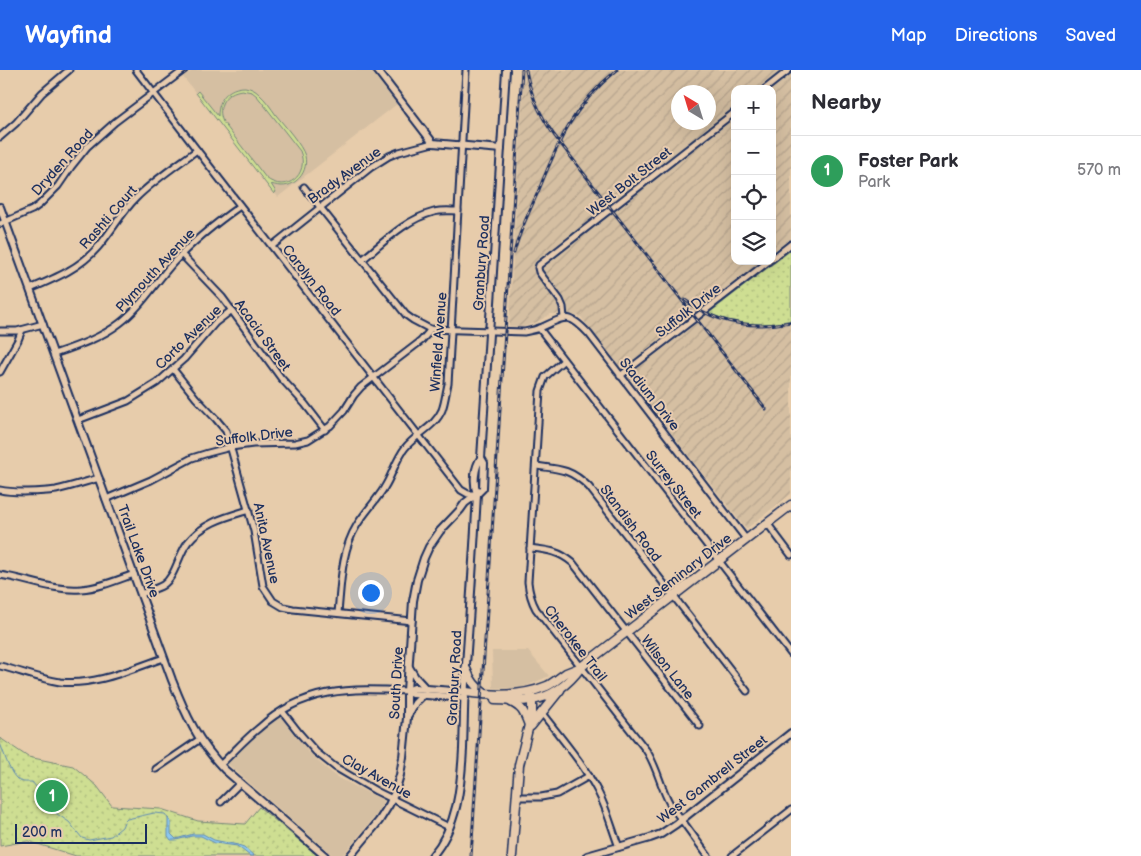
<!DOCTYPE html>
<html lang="en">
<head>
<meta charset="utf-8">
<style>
	body { margin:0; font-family:"Balsamiq Sans",sans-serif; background:#f2f2f3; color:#2b2b33 }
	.controls { position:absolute; right:15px; top:15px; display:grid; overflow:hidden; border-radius:10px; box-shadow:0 5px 20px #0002 }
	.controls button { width:45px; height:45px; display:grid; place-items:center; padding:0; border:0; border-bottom:1px solid #e1e1e2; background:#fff; color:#2b2b33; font:25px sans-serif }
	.compass { position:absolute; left:671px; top:15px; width:45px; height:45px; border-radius:50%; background:#fff; box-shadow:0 5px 20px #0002; rotate:322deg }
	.scale { position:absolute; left:15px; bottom:12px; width:132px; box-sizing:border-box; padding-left:5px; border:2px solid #1b2f5e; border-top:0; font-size:14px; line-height:18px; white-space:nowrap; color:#1b2f5e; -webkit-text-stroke:4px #e7cbae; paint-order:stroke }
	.you { position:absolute; left:370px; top:522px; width:18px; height:18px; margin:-12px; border:4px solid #fff; border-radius:50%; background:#1a73e8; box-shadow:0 0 0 8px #1a73e833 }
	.badge { display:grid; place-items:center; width:32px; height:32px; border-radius:50%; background:#2563eb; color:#fff; font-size:16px; font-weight:700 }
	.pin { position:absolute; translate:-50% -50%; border:2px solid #fff; box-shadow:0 1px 5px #0006 }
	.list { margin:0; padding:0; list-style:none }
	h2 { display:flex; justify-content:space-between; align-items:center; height:65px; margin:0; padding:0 20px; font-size:21px }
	h2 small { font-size:16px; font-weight:400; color:#7c7c81 }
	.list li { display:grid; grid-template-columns:32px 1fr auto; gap:15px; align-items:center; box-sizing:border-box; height:70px; padding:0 20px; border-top:1px solid #e1e1e2 }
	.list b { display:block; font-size:19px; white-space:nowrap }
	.list p { margin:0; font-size:16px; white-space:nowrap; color:#7c7c81 }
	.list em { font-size:16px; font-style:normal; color:#7c7c81 }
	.icon { flex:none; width:28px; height:28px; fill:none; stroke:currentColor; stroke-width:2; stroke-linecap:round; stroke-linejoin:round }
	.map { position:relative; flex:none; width:791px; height:786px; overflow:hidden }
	header { display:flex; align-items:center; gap:30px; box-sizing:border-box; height:70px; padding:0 25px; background:#2563eb; color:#fff }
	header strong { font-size:24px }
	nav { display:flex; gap:28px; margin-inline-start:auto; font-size:18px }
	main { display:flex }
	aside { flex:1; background:#fff }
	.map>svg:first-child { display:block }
	.built { fill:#d5bfa2 }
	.industrial { fill:url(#industrial-furrows); fill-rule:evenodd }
	.grass { fill:url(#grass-dots); stroke:#748678 }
	.garden { fill:#cede92; stroke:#748678; fill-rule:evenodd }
	.water { fill:#8ec9ee; stroke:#608bb4 }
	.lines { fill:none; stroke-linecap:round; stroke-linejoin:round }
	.stream { stroke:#608bb4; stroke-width:1 }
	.minor-casing { stroke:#1b2f5e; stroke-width:9 }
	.tertiary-casing { stroke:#1b2f5e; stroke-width:10 }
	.secondary-casing { stroke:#1b2f5e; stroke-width:11 }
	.minor { stroke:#e7cbae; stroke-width:5 }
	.tertiary { stroke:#e7cbae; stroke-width:6 }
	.secondary { stroke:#e7cbae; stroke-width:8 }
	.rail-casing { stroke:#1b2f5e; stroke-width:3 }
	.rail { stroke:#e7cbae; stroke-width:1; stroke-dasharray:4; stroke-linecap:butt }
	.labels { text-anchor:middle; stroke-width:4; stroke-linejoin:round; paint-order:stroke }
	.street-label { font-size:14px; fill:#1b2f5e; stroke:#e7cbae }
</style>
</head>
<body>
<header>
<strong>Wayfind</strong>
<nav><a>Map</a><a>Directions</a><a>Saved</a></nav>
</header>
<main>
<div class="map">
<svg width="791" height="786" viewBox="0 0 791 786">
	<defs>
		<pattern id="industrial-furrows" width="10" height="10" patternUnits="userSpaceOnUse" patternTransform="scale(1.25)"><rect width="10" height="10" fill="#d5bfa2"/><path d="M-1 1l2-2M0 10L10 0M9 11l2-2" fill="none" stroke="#b6a48e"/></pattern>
		<pattern id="grass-dots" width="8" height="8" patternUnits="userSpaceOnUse" patternTransform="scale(1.25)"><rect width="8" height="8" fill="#cede92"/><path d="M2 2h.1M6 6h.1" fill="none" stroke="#b0bf80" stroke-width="1.8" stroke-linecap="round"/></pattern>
	</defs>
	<rect width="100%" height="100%" fill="#e7ccab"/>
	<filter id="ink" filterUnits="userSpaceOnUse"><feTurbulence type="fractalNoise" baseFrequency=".02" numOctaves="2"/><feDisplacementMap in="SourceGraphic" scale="10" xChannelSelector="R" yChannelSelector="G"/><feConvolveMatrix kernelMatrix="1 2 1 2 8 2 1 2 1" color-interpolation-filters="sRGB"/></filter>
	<g filter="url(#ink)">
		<g class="built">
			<polygon points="193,0 370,0 397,34 278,127 183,7"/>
			<polygon points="492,581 528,581 549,606 524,617 514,619 493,618"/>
			<polygon points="281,646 292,662 306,679 320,693 337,707 384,731 376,745 342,786 333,786 228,694 260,662"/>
		</g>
		<path class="industrial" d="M524,0H791V424L746,459L581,247L571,244H551L537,252L523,257L509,256ZM735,19H772V191H735ZM678,22H708V52H678Z"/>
		<g class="grass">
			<path d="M791,180V250C764,257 734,256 709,243Z"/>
			<polygon points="0,668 28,687 73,696 97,716 112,736 161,739 198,751 245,754 259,737 318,786 76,786 28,771 0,776"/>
		</g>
		<path class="garden" d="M245,17C251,18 255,20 259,24C266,30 271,38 276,45C284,55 302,75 305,86C307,95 304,105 296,111C289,117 280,117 271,114L276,122L274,124L196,23L198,21L218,46C218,29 228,17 245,17ZM242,20L252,22L257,26L300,81C310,105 286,124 266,108L223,52C216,36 225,22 242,20Z"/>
		<polygon class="water" points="168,748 171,752 171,764 176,769 193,764 203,764 214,770 238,775 244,777 254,786 250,786 241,779 237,776 215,773 201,766 192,766 176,770 171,770 168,766"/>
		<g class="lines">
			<g class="stream">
				<path d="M0,673C4,683 9,701 16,708C20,713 26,712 32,712L38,719"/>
				<polyline points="42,725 54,742 69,752 82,768 89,770 111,766 122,757 124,752 127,749 154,743 165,744 168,748"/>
			</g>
			<defs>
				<g id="minor">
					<polyline points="136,0 197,80 461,420 468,424 477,424"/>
					<polyline points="765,19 789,0"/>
					<polyline points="0,67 16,53 42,23 69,0"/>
					<path d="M304,117L406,245L413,250L430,259L524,262C529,261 535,260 540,258C565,247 568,241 589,264L746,469"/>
					<polyline points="0,154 32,140 39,135 58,116 71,97 87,77 115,52 184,0"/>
					<polyline points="272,176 370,98 389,86 399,82 433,73"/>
					<polyline points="182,185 222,227 281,308 305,334 325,360"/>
					<polyline points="772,189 791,174"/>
					<path d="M362,190C384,172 406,149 434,142C442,140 450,141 458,141"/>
					<path d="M30,219C56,208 80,198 98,177C112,161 121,143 136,128C154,110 177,95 197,80"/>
					<polyline points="564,248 563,237 560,230 539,202 538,198 539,195 735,42"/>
					<polyline points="539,258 791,584"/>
					<polyline points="0,261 17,261 43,254"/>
					<path d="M54,284C77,276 101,268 120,253C141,237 155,213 173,193C193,171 216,153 240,136"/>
					<path d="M563,291L545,307L540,321L528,512C529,522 531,530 536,539L646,680C657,696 660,716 670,734L708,786"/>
					<polyline points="173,299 196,328 216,349 226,361 254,461 263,516 273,531 283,537 293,539 412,551"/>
					<polyline points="0,302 18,270 22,260"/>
					<polyline points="620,306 769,191"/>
					<polyline points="78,350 128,331 157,313 184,289 215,253 232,240"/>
					<path d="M536,396C560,399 571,399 589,417L747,621"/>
					<path d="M0,420C12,423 43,422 56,420C70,417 85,412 99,408"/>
					<polyline points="106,429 151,410 192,388 208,383 231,377 253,374 295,373 308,370 330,356 344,341 354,325 361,317 421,271 428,263 430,259"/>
					<polyline points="767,453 791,485"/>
					<path d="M530,478C548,480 559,481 573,493L700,656"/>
					<path d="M0,505C27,509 53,521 81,519C99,518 117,510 134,504"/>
					<path d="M141,524C148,521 156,519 163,515C176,506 178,485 188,472C204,452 226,447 249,440"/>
					<path d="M338,543C341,513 341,481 357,455C365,442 376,431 384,418C392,406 396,389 405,378C416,364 435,357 442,340C445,332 446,322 448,314L466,0"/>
					<path d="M0,596C20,601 40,609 60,612C96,616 131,599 164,588"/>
					<polyline points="282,641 300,664 316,682 335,697 376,721 449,757"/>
					<path d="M541,642C561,668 583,693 598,722C607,739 612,759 619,777"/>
					<path d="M220,695C233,683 245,669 259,658C304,617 350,618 407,621"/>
					<polyline points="156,699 200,669"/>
					<polyline points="517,727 541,727 557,724 589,706"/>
					<polyline points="221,732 240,713"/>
					<polyline points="732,786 791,740"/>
				</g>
				<g id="tertiary">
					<polyline points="377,0 433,73 501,79"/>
					<path d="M0,137L172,610C186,646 198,672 225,700L325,786"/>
					<polyline points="409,597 415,607 426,619"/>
					<polyline points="407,621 414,618 466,622"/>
					<polyline points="407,621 413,624 465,628"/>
					<polyline points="408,645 415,633 423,625"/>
					<polyline points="350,786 379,751 389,735 395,722 400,705 403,687 407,648 407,621 413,531 417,510 424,488 429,477 440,461 460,440 465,433 477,424 483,418 484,393 481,388"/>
					<path d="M432,786C458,756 461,716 463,679C464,651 464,623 466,595C470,538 474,481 477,424C473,413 474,398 481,388L506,0"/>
					<polyline points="587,786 650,768 661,764 676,754 791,663"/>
				</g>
				<g id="secondary">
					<path d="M466,599C470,610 475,617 485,624"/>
					<path d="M466,622C492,626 521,627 547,616C554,613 560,607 566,603C571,601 576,599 581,597L791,435"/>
					<path d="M495,630C506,630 518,632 530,630C551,628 569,614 581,597"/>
					<path d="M511,632C523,638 524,642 529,655"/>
					<polyline points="531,656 560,620"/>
					<polyline points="512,786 519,695 532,643 532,630 530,622"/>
				</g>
			</defs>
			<use href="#minor" class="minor-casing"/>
			<use href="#tertiary" class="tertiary-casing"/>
			<use href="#secondary" class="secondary-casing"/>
			<use href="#minor" class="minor"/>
			<use href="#tertiary" class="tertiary"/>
			<use href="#secondary" class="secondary"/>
			<defs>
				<g id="rail">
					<path d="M526,0C530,24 540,45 554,65L766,339"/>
					<path d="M514,183C519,162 529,142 538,122C559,70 572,37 617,0"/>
					<path d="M685,230C716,254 753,259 791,252"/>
					<polyline points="471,786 522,0"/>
				</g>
			</defs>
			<use href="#rail" class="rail-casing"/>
			<use href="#rail" class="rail"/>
		</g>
	</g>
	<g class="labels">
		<g class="street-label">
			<text transform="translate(62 92) rotate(-48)" y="5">Dryden Road</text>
			<text transform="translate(344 105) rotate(-36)" y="5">Brady Avenue</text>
			<text transform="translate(629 111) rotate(-38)" y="5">West Bolt Street</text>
			<text transform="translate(108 147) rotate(-49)" y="5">Rashti Court</text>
			<text transform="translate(481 193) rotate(-86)" y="5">Granbury Road</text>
			<text transform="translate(155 200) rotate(-47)" y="5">Plymouth Avenue</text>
			<text transform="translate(312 210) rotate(52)" y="5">Carolyn Road</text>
			<text transform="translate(688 240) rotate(-38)" y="5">Suffolk Drive</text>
			<text transform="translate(263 265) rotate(54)" y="5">Acacia Street</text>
			<text transform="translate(188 267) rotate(-44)" y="5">Corto Avenue</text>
			<text transform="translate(438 272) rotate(-86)" y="5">Winfield Avenue</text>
			<text transform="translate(650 324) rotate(52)" y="5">Stadium Drive</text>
			<text transform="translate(254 366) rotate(-7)" y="5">Suffolk Drive</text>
			<text transform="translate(674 414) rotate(52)" y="5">Surrey Street</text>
			<text transform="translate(631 453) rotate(53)" y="5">Standish Road</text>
			<text transform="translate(267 473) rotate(78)" y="5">Anita Avenue</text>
			<text transform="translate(139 481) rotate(70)" y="5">Trail Lake Drive</text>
			<text transform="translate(678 506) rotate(-38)" y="5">West Seminary Drive</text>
			<text transform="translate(576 573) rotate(52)" y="5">Cherokee Trail</text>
			<text transform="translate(668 597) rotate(52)" y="5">Wilson Lane</text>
			<text transform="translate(454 608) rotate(-87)" y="5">Granbury Road</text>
			<text transform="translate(396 613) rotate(-87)" y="5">South Drive</text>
			<text transform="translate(377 706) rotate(29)" y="5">Clay Avenue</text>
			<text transform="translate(712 709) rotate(-38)" y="5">West Gambrell Street</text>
		</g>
	</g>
</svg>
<div class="controls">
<button>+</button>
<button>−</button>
<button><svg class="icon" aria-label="locate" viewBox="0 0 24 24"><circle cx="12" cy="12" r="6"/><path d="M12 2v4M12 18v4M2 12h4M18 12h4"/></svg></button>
<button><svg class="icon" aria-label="layers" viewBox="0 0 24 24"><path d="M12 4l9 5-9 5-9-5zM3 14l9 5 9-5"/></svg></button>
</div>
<svg class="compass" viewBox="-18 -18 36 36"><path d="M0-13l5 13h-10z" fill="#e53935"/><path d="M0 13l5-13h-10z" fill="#7c7c81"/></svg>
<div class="scale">200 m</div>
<div class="you"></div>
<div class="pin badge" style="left:52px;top:726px;background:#2e9e5b">1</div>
</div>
<aside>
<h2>Nearby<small></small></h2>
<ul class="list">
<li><span class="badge" style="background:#2e9e5b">1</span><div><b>Foster Park</b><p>Park</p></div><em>570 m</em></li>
</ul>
</aside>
</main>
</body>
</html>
